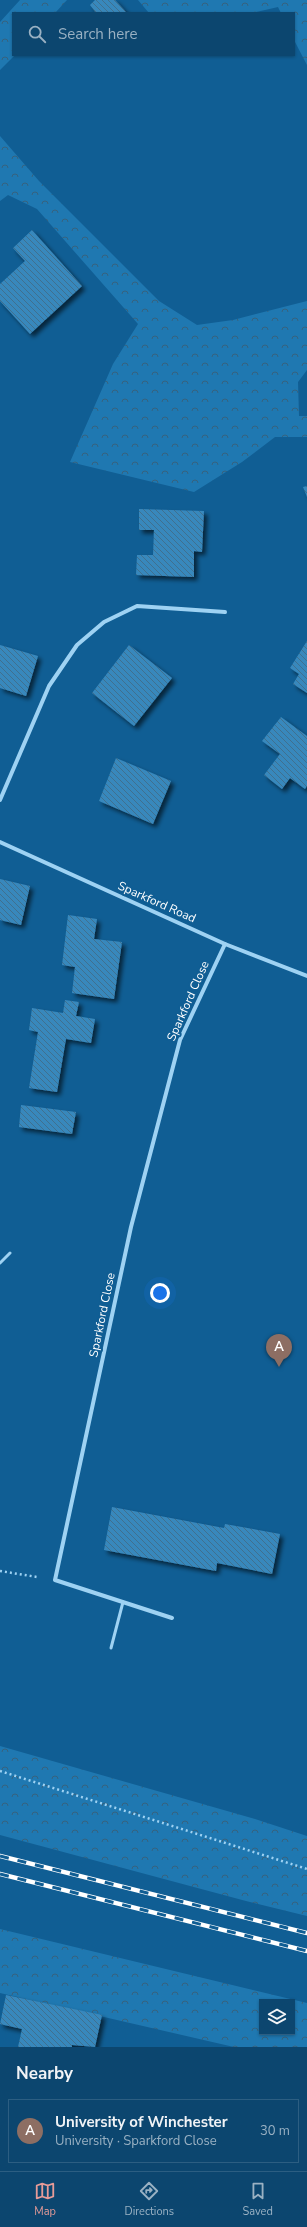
<!DOCTYPE html>
<html lang="en">
<head>
<meta charset="utf-8">
<style>
	body { margin:0; font-family:"Nunito Sans",sans-serif; background:#1a5077; color:#f1f3f6 }
	.controls { position:absolute; right:12px; bottom:12px; display:grid; overflow:hidden; border-radius:0px; box-shadow:0 1px 3px #0004 }
	.controls button { width:36px; height:36px; display:grid; place-items:center; padding:0; border:0; border-bottom:1px solid #2c5e82; background:#0c466f; color:#f1f3f6; font:20px sans-serif }
	.you { position:absolute; left:160px; top:1293px; width:14px; height:14px; margin:-10px; border:3px solid #fff; border-radius:50%; background:#1a73e8; box-shadow:0 0 0 6px #1a73e833 }
	.badge { display:grid; place-items:center; width:26px; height:26px; border-radius:50%; background:#e69b98; color:#fff; font-size:13px; font-weight:700 }
	.pin { position:absolute; translate:-50% -33px; filter:drop-shadow(0 1px 2px #0008) }
	.pin::after { content:''; position:absolute; top:21px; width:14px; height:12px; background:inherit; clip-path:polygon(0 0,100% 0,50% 100%) }
	.list { margin:0; padding:0; list-style:none }
	h2 { display:flex; justify-content:space-between; align-items:center; height:52px; margin:0; padding:0 16px; font-size:17px }
	h2 small { font-size:13px; font-weight:400; color:#9ab1c3 }
	.list li { display:grid; grid-template-columns:26px 1fr auto; gap:12px; align-items:center; box-sizing:border-box; height:64px; margin:0 8px 8px; padding:0 8px; border:1px solid #2c5e82; border-radius:0px }
	.list b { display:block; font-size:15px; white-space:nowrap }
	.list p { margin:0; font-size:13px; white-space:nowrap; color:#9ab1c3 }
	.list em { font-size:13px; font-style:normal; color:#9ab1c3 }
	.icon { flex:none; width:22px; height:22px; fill:none; stroke:currentColor; stroke-width:2; stroke-linecap:round; stroke-linejoin:round }
	.map { position:relative; flex:none; width:307px; height:2047px; overflow:hidden }
	.search { position:absolute; background:#0c466f; box-shadow:0 1px 3px #0004; left:12px; right:12px; top:12px; height:44px; display:flex; align-items:center; gap:10px; box-sizing:border-box; padding:0 14px; border-radius:0px; color:#9ab1c3; font-size:15px }
	.sheet { height:124px; background:#0c466f }
	nav { display:flex; justify-content:space-around; align-items:center; box-sizing:border-box; height:56px; border-top:1px solid #2c5e82; background:#0c466f; font-size:11px; color:#9ab1c3 }
	nav a { display:grid; justify-items:center; gap:2px }
	nav .on { color:#e69b98 }
	.map>svg:first-child { display:block }
	.forest { fill:url(#forest-crowns); fill-rule:evenodd }
	.building { fill:url(#building-back-hatch); filter:url(#shadow) }
	.lines { fill:none; stroke-linecap:round; stroke-linejoin:round }
	.path { stroke:#9ed2f3; stroke-width:2.5; stroke-dasharray:2 3; stroke-linecap:butt }
	.service { stroke:#9ed2f3; stroke-width:3 }
	.minor { stroke:#9ed2f3; stroke-width:4 }
	.rail-casing { stroke:#fff; stroke-width:4.5 }
	.rail { stroke:#105e94; stroke-width:3; stroke-dasharray:9; stroke-linecap:butt }
	.labels { text-anchor:middle; stroke-width:4; stroke-linejoin:round; paint-order:stroke }
	.street-label { font-size:12px; fill:#fff; stroke:#105e94 }
</style>
</head>
<body>
<div class="map">
<svg width="307" height="2047" viewBox="0 0 307 2047">
	<defs>
		<pattern id="forest-crowns" width="20" height="18" patternUnits="userSpaceOnUse"><rect width="20" height="18" fill="#1f78b1"/><path d="M2 6a3 3 0 1 1 6 0M12 15a3 3 0 1 1 6 0" fill="none" stroke="#36627e"/></pattern>
		<pattern id="building-back-hatch" width="6" height="6" patternUnits="userSpaceOnUse"><rect width="6" height="6" fill="#3988bc"/><path d="M-1 5l2 2M0 0l6 6M5-1l2 2" fill="none" stroke="#41708f"/></pattern>
		<filter id="shadow"><feDropShadow dx="3.5" dy="3.5" stdDeviation="2" flood-color="#0009"/></filter>
	</defs>
	<rect width="100%" height="100%" fill="#105e94"/>
	<g class="forest">
		<polygon points="20,0 67,0 55,13 13,13 15,55 0,70 0,22"/>
		<polygon points="138,0 307,0 307,65 294,40 294,13 281,13 278,7 252,13 149,13"/>
		<polygon points="0,136 39,181 159,301 197,325 233,320 307,301 307,370 298,382 299,416 307,416 307,437 275,437 242,462 194,492 70,462 113,364 138,324 37,209 8,195 0,201"/>
		<polygon points="0,1746 255,1819 307,1836 307,1916 246,1901 0,1835"/>
		<path d="M0,1929L307,2003V2047H234L0,1993ZM262,2002H292V2032H262Z"/>
	</g>
	<g class="building">
		<polygon points="95,0 115,0 127,13 96,13 90,5"/>
		<polygon points="32,230 82,286 30,334 0,301 0,284 25,261 13,248"/>
		<polygon points="307,486 307,497 303,487"/>
		<polygon points="139,509 204,511 202,552 194,551 194,577 136,575 137,555 153,555 154,530 139,530"/>
		<polygon points="307,641 307,693 293,684 299,674 290,668"/>
		<polygon points="0,645 38,656 26,696 0,688"/>
		<polygon points="129,645 172,678 134,726 92,693"/>
		<polygon points="281,717 307,736 307,786 305,789 290,778 282,789 264,775 280,754 262,741"/>
		<polygon points="116,758 171,781 153,824 99,801"/>
		<polygon points="0,879 30,886 21,925 0,920"/>
		<polygon points="68,915 97,919 94,939 122,942 114,999 72,993 75,967 62,965"/>
		<polygon points="65,1000 79,1002 76,1016 95,1019 91,1043 66,1039 57,1092 29,1088 38,1032 29,1030 32,1008 63,1013"/>
		<polygon points="21,1105 76,1112 72,1134 19,1127"/>
		<polygon points="112,1507 224,1528 225,1524 280,1534 272,1574 217,1563 216,1571 104,1550"/>
		<polygon points="6,1995 102,2015 95,2047 72,2045 72,2047 18,2047 22,2029 0,2024"/>
	</g>
	<g class="lines">
		<g class="path">
			<polyline points="0,1571 37,1577"/>
			<polyline points="0,1771 307,1869"/>
		</g>
		<g class="service">
			<polyline points="0,1263 10,1253"/>
			<polyline points="111,1648 123,1602"/>
		</g>
		<g class="minor">
			<polyline points="0,800 49,686 77,645 104,622 137,606 225,612"/>
			<polyline points="0,842 225,944 307,976"/>
			<polyline points="172,1618 55,1580 131,1227 180,1040 225,944"/>
		</g>
		<defs>
			<g id="rail">
				<polyline points="0,1856 307,1933"/>
				<polyline points="0,1874 307,1951"/>
			</g>
		</defs>
		<use href="#rail" class="rail-casing"/>
		<use href="#rail" class="rail"/>
	</g>
	<g class="labels">
		<g class="street-label">
			<text transform="translate(157 902) rotate(24)" y="4">Sparkford Road</text>
			<text transform="translate(188 1001) rotate(-66)" y="4">Sparkford Close</text>
			<text transform="translate(102 1315) rotate(-78)" y="4">Sparkford Close</text>
		</g>
	</g>
</svg>
<div class="controls">
<button><svg class="icon" aria-label="layers" viewBox="0 0 24 24"><path d="M12 4l9 5-9 5-9-5zM3 14l9 5 9-5"/></svg></button>
</div>
<div class="you"></div>
<div class="pin badge" style="left:279px;top:1367px;background:#8d6e63">A</div>
<div class="search"><svg class="icon" aria-label="search" viewBox="0 0 24 24"><circle cx="10" cy="10" r="6"/><path d="M15 15l6 6"/></svg>Search here</div>
</div>
<section class="sheet">
<h2>Nearby<small></small></h2>
<ul class="list">
<li><span class="badge" style="background:#8d6e63">A</span><div><b>University of Winchester</b><p>University · Sparkford Close</p></div><em>30 m</em></li>
</ul>
</section>
<nav>
<a class="on"><svg class="icon" aria-label="map" viewBox="0 0 24 24"><path d="M3 6l6-2 6 2 6-2v14l-6 2-6-2-6 2zM9 4v14M15 6v14"/></svg>Map</a>
<a><svg class="icon" aria-label="directions" viewBox="0 0 24 24"><path d="M12 3l9 9-9 9-9-9zM9 14v-3h6M13 9l2 2-2 2"/></svg>Directions</a>
<a><svg class="icon" aria-label="saved" viewBox="0 0 24 24"><path d="M7 4h10v16l-5-4-5 4z"/></svg>Saved</a>
</nav>
</body>
</html>
